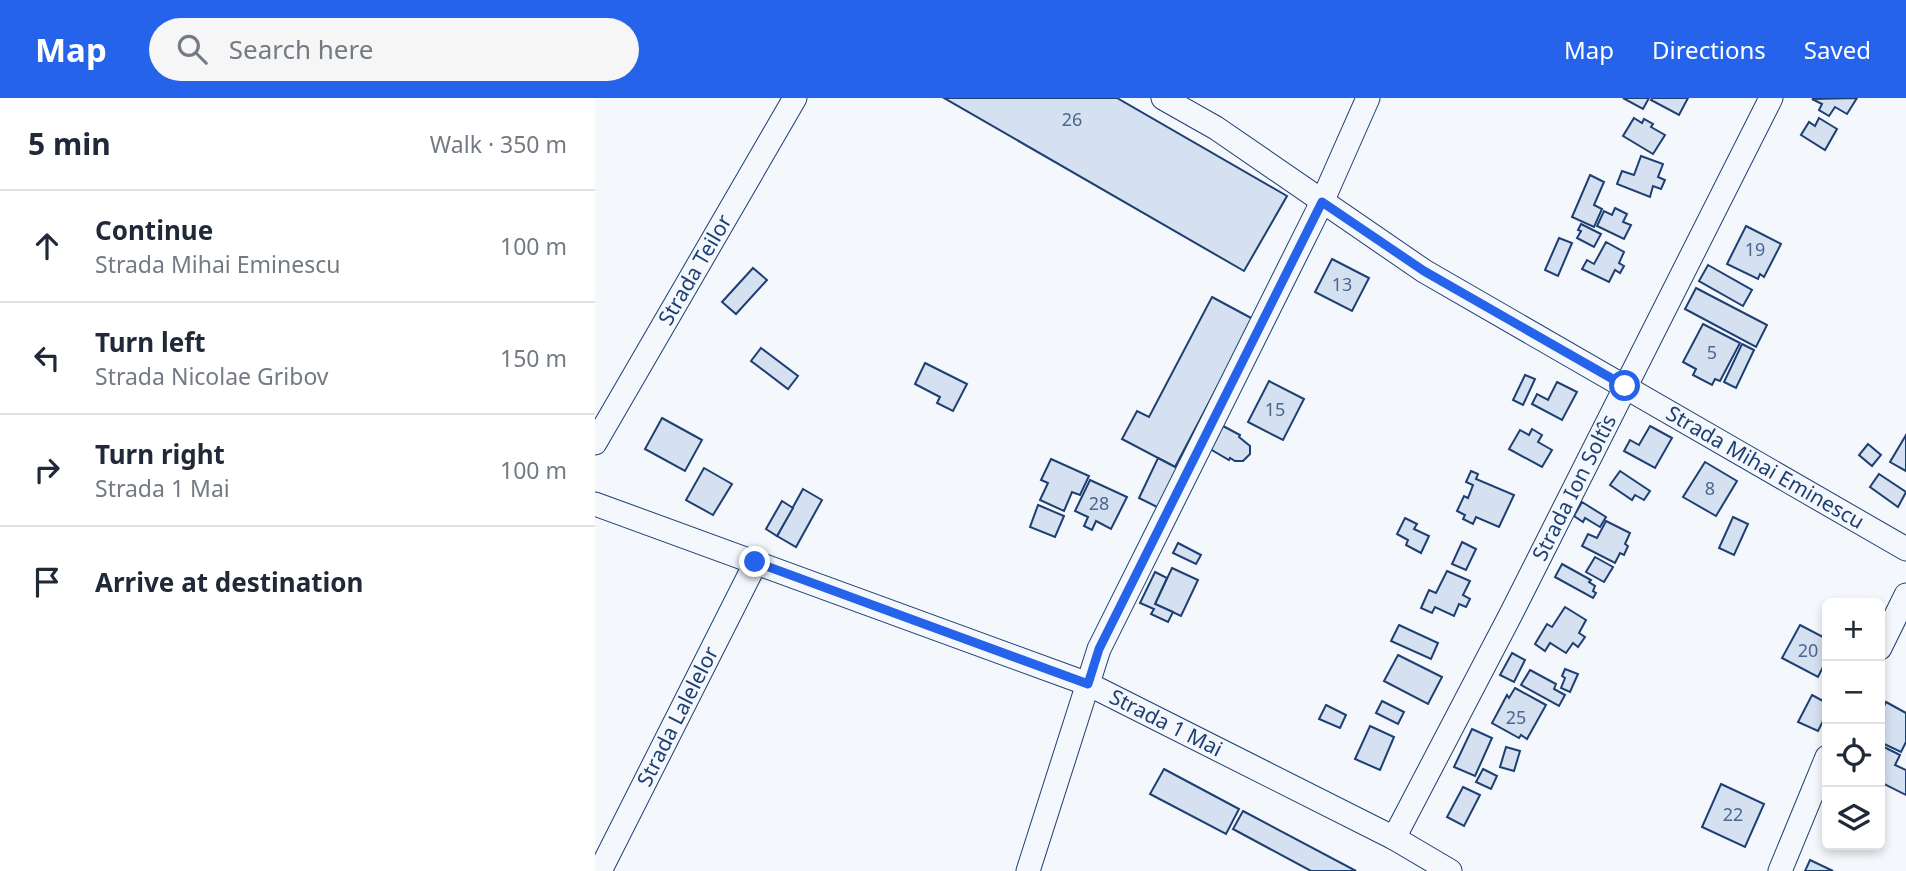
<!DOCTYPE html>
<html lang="en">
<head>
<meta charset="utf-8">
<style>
	body { margin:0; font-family:"Noto Sans",sans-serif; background:#f6f6f7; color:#1f2937 }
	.controls { position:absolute; right:21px; bottom:21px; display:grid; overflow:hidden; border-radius:10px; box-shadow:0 4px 10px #0003 }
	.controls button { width:63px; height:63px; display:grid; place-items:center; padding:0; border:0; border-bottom:2px solid #e0e1e3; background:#fff; color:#1f2937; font:35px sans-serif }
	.stop { position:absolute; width:21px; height:21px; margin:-16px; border:5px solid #2563eb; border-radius:50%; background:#fff }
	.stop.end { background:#2563eb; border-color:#fff; box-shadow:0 2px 7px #0008 }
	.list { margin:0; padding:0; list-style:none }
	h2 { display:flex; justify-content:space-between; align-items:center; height:91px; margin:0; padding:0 28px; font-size:30px }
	h2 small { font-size:23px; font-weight:400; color:#747a83 }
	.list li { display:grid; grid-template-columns:46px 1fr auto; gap:21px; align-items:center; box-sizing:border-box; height:112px; padding:0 28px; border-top:2px solid #e0e1e3 }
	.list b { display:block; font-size:26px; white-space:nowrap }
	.list p { margin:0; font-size:23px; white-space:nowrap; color:#747a83 }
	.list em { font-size:23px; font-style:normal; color:#747a83 }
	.icon { flex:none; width:38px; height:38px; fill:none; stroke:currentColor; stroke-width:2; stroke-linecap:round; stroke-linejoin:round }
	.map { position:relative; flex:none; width:1311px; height:773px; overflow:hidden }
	header { display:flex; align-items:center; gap:42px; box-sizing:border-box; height:98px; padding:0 35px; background:#2563eb; color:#fff }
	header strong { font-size:33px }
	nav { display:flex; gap:38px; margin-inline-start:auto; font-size:24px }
	.search { width:490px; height:63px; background:#f6f6f7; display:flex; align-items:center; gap:18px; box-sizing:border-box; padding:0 24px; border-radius:38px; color:#747a83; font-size:26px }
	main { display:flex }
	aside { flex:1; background:#fff }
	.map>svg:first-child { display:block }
	.building { fill:#d5e0f0; stroke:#1d3f73; stroke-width:2 }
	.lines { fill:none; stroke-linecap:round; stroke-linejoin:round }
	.street-casing { stroke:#1d3f73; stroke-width:25 }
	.street { stroke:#f4f7fb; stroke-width:23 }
	.route { stroke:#2563eb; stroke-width:9 }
	.labels { text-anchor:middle; stroke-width:5; stroke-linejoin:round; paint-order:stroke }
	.number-label { font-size:18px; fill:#4b6792 }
	.street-label { font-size:21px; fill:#1d3f73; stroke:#f4f7fb }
</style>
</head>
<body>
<header>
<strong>Map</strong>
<div class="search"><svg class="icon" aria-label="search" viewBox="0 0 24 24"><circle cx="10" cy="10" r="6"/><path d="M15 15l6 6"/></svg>Search here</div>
<nav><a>Map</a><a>Directions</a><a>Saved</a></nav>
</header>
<main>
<aside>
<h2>5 min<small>Walk · 350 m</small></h2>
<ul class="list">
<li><svg class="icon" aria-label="ahead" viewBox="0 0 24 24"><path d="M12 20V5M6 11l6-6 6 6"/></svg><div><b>Continue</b><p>Strada Mihai Eminescu</p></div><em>100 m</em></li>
<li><svg class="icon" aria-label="left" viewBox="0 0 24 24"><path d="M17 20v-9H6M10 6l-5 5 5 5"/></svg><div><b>Turn left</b><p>Strada Nicolae Gribov</p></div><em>150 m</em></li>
<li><svg class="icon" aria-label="right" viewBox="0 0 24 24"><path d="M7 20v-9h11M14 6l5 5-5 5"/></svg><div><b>Turn right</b><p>Strada 1 Mai</p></div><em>100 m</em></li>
<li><svg class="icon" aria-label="arrive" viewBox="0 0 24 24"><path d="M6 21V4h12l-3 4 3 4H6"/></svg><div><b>Arrive at destination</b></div></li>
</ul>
</aside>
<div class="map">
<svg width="1311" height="773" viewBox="0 0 1311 773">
	<rect width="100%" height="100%" fill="#f4f7fb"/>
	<g class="building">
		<polygon points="349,0 522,0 692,98 649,173"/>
		<polygon points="1028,0 1054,0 1048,11"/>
		<polygon points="1057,0 1093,0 1084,17 1056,2"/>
		<polygon points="1262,0 1252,16 1240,9 1234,18 1224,12 1227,6 1217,1"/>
		<polygon points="1039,20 1047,25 1049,21 1058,26 1056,29 1070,37 1058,56 1028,38"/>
		<polygon points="1224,20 1242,31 1230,52 1206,37 1214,24 1220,28"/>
		<polygon points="1046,58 1068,66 1063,79 1070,82 1066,91 1058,88 1055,99 1022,86 1027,73 1039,77"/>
		<polygon points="995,77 1009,84 999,107 1007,111 999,129 977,119"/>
		<polygon points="1020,110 1032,116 1028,124 1036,127 1029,141 1002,128 1009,113 1017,117"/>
		<polygon points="986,126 1006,136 999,149 982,140 986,133 983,132"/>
		<polygon points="1151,128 1186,146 1169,179 1165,176 1163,181 1132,166"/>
		<polygon points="964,140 977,145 963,178 950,172"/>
		<polygon points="1011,144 1029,154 1024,165 1029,168 1025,175 1020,172 1014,184 987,171 992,162 999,166"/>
		<polygon points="737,161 774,180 757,213 720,194"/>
		<polygon points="1113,167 1157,192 1148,208 1104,183"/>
		<polygon points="158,170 172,182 141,216 127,204"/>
		<polygon points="1101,190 1172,227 1161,249 1090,211"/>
		<polygon points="617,199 658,221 580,369 527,341 542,313 554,319"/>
		<polygon points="1108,226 1145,245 1125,283 1120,281 1117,287 1098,277 1101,271 1088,264"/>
		<polygon points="1147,246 1159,252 1141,290 1129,284"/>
		<polygon points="166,250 203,278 193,291 156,263"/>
		<polygon points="330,265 372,286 358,313 342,305 345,299 320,286"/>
		<polygon points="930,277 940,281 928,307 918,302"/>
		<polygon points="674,283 709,301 688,342 653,324"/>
		<polygon points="962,284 982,294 967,322 937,306 942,296 953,302"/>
		<polygon points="67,320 107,342 90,373 50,351"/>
		<polygon points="628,328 645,337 644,339 655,348 655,356 648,363 640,363 635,360 634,362 615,351"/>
		<polygon points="1055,328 1077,340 1060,370 1029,353 1035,342 1044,347"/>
		<polygon points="937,331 947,337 943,344 957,352 947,369 914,351 925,332 934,337"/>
		<polygon points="1311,337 1311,373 1295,364"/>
		<polygon points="1273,346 1286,357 1277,368 1264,357"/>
		<polygon points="563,360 584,371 564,410 544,400"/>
		<polygon points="456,361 494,378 485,397 477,394 469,413 445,402 453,385 446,382"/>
		<polygon points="1110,364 1142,383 1121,418 1088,399"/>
		<polygon points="109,370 137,386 118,417 91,402"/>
		<polygon points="876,373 883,376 881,381 919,397 904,429 881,419 878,426 868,421 870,417 862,413 869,398 873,400 878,387 871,384"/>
		<polygon points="1025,373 1055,393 1049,402 1040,397 1037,402 1015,387"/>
		<polygon points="1284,376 1311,394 1303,409 1275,389"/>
		<polygon points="495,382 532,399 516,431 501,423 497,432 489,428 493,419 480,413"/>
		<polygon points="208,391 227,402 201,449 182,438"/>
		<polygon points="187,403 198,410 182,438 171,431"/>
		<polygon points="987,404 1011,419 1005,429 990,420 988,424 979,418"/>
		<polygon points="443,407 469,418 460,439 435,429"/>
		<polygon points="1138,419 1153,426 1139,457 1124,450"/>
		<polygon points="810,420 822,426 819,431 834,438 826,455 811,447 813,442 802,436"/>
		<polygon points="1011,423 1035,435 1030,446 1033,448 1029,457 1025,455 1020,465 987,448 993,436 1002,440"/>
		<polygon points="867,444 881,451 871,472 857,466"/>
		<polygon points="583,445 606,457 601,466 578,455"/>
		<polygon points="1000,459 1018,469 1009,484 991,474"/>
		<polygon points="967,466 996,482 994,484 1000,488 998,493 1001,495 998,500 960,479"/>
		<polygon points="577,470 603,482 586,518 560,506"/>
		<polygon points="852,473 875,483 868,497 875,501 871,509 864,506 859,518 840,509 837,515 826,510 834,492 841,495"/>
		<polygon points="560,474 572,480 560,506 578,514 573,524 556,516 559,511 545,505"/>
		<polygon points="970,509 991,522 984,535 990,539 983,549 978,545 971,555 955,545 950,553 940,546 952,526 957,529"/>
		<polygon points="804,527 843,545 836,561 796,543"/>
		<polygon points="1205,527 1232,541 1232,561 1223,579 1187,560"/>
		<polygon points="917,555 930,562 919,584 905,577"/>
		<polygon points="803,557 847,579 833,606 789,583"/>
		<polygon points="970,571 983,576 975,594 966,590 970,580 967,578"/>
		<polygon points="935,572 961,586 959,591 970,597 964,608 926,587"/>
		<polygon points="920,590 951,607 932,641 926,637 924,640 897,625 912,597 914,600"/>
		<polygon points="1217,597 1232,605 1232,615 1223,633 1203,624"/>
		<polygon points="787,603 809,614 803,626 781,615"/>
		<polygon points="1291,604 1311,615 1311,644 1306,654 1285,644 1285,616"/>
		<polygon points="731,607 751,617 745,630 724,621"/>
		<polygon points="775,628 799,639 785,672 760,661"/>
		<polygon points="877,631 897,640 880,678 859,669"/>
		<polygon points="1285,647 1305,657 1300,667 1311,672 1311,697 1285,684"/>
		<polygon points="911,649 925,653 919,673 905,669"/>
		<polygon points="569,671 644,711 631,736 555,696"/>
		<polygon points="888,671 902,678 896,691 881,684"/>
		<polygon points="1126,686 1169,706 1150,749 1107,729"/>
		<polygon points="868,689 885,697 869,728 852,719"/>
		<polygon points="648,713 761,773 716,773 638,731"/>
		<polygon points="1215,762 1238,773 1210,773"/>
	</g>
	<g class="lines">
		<defs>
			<g id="street">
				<path id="s1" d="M568,0L621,30L829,173L1311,451"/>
				<path id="s2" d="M0,345L200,0"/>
				<path id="s3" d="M0,406L493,586L799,740L855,773"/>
				<polyline points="1285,550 1311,497"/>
				<path id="s4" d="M799,740L916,516L1176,0"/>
				<path id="s5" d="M5,773L161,464"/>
				<polyline points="433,773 504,551 727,104 773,0"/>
				<polyline points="1185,773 1232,659"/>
			</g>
		</defs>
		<use href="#street" class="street-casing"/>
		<use href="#street" class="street"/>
	</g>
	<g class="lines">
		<polyline class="route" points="160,464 493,586 504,551 727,104 829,173 1030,288"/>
	</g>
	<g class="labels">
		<g class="number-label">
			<text x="477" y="28">26</text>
			<text x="1160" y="158">19</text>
			<text x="747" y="193">13</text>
			<text x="1117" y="261">5</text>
			<text x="680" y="318">15</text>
			<text x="1115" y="397">8</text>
			<text x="504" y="412">28</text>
			<text x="1213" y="559">20</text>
			<text x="921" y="626">25</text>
			<text x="1138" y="723">22</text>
		</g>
		<g class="street-label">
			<text dy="7" stroke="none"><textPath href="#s2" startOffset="200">Strada Teilor</textPath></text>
			<text dy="7" stroke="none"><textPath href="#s1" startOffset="707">Strada Mihai Eminescu</textPath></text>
			<text dy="7" stroke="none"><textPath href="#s4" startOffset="394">Strada Ion Soltîs</textPath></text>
			<text dy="7" stroke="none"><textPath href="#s5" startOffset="173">Strada Lalelelor</textPath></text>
			<text dy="7" stroke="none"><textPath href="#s3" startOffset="612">Strada 1 Mai</textPath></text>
		</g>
	</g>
</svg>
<div class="controls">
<button>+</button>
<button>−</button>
<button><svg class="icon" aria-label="locate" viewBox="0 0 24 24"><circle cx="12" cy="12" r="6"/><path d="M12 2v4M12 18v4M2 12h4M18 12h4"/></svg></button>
<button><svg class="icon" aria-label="layers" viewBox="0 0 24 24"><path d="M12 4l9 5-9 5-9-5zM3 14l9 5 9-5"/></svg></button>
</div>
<div class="stop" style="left:1030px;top:288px"></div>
<div class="stop end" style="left:160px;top:464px"></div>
</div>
</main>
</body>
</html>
